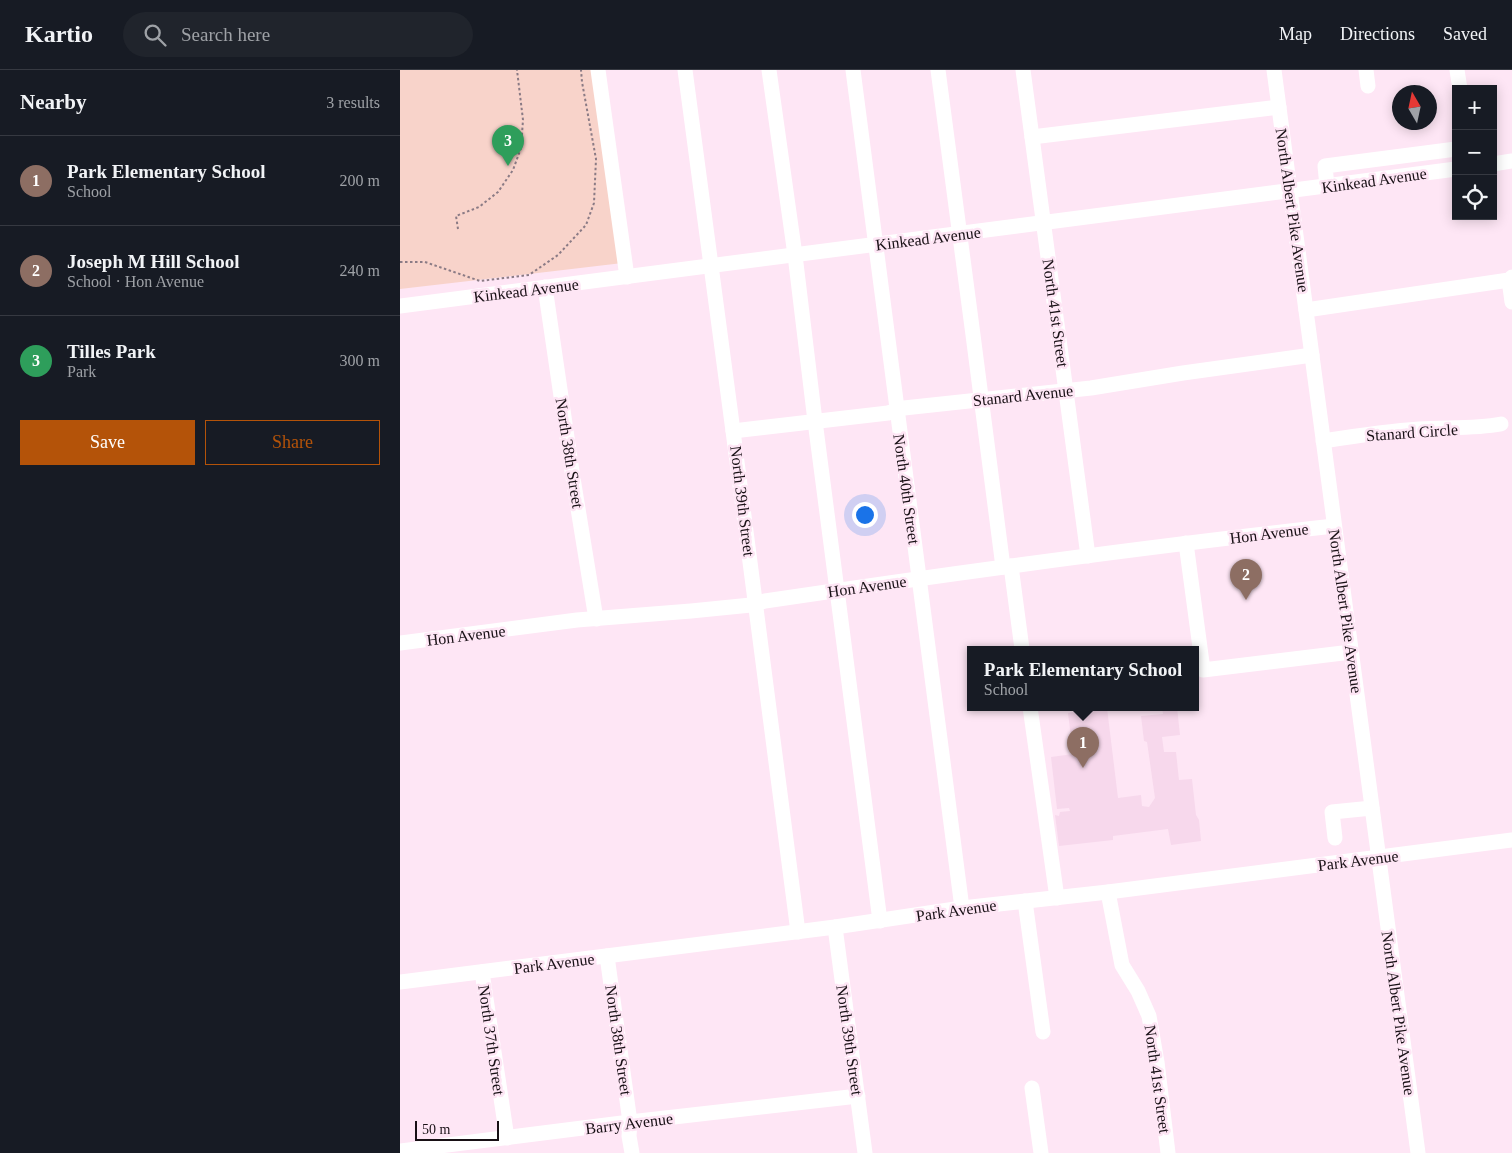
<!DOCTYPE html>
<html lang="en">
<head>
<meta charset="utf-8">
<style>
	body { margin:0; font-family:"Times New Roman",serif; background:#20242c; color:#f1f3f6 }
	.controls { position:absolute; right:15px; top:15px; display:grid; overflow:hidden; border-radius:0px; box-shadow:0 2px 12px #0003 }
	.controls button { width:45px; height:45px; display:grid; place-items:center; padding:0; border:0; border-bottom:1px solid #363941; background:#171b24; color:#f1f3f6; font:25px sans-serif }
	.compass { position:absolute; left:992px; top:15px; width:45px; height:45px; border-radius:50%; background:#171b24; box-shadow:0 2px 12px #0003; rotate:351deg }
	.scale { position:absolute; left:15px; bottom:12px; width:84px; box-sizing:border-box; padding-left:5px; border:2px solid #181015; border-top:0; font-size:14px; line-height:18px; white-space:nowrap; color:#181015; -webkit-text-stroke:4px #fee6f5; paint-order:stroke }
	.you { position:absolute; left:464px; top:444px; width:18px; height:18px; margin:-12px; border:4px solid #fff; border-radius:50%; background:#1a73e8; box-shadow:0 0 0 8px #1a73e833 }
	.badge { display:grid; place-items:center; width:32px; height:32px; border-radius:50%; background:#b45309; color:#fff; font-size:16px; font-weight:700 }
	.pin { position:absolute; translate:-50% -41px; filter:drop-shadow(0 1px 2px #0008) }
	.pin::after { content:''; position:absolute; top:26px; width:18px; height:15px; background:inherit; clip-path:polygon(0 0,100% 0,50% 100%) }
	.popup { position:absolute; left:567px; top:576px; width:232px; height:65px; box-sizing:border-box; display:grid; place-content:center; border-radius:0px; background:#171b24; filter:drop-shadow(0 1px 4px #0005); font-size:16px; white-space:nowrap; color:#9ea1a6 }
	.popup b { font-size:19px; color:#f1f3f6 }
	.popup::after { content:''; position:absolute; left:50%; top:100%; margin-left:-10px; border:10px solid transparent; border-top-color:#171b24 }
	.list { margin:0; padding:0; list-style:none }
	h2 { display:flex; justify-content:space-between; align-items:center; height:65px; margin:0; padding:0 20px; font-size:21px }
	h2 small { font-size:16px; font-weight:400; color:#9ea1a6 }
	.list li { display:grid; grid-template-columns:32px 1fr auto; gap:15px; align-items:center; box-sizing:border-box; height:90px; padding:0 20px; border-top:1px solid #363941 }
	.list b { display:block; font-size:19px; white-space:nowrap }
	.list p { margin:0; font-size:16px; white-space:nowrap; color:#9ea1a6 }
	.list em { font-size:16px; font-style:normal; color:#9ea1a6 }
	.actions { display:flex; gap:10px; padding:15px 20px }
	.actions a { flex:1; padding:11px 0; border:1px solid #b45309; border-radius:0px; text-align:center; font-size:18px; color:#b45309 }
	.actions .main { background:#b45309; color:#fff }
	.icon { flex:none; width:28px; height:28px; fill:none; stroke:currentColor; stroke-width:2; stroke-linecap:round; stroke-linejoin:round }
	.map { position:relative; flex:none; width:1112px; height:1083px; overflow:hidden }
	header { display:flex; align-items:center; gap:30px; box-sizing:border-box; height:70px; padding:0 25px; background:#171b24; border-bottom:1px solid #363941 }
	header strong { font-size:24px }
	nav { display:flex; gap:28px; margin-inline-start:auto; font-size:18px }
	.search { width:350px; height:45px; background:#20242c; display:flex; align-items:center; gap:12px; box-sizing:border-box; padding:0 18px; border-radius:28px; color:#9ea1a6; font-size:19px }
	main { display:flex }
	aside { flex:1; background:#171b24 }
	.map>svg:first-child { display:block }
	.built { fill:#f7d8ec }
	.green { fill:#f8d3ca }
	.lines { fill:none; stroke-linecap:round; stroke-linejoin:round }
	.path { stroke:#8b7b85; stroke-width:2; stroke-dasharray:2.5 2.5; stroke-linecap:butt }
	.minor { stroke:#fff; stroke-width:15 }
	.labels { text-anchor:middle; stroke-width:5; stroke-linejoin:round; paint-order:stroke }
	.street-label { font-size:16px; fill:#181015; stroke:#fee6f5 }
</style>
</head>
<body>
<header>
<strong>Kartio</strong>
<div class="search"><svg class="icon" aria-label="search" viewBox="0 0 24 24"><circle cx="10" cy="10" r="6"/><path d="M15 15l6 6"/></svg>Search here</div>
<nav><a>Map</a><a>Directions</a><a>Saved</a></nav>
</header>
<main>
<aside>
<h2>Nearby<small>3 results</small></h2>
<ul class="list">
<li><span class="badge" style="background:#8d6e63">1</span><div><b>Park Elementary School</b><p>School</p></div><em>200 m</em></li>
<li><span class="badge" style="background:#8d6e63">2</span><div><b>Joseph M Hill School</b><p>School · Hon Avenue</p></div><em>240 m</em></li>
<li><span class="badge" style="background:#2e9e5b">3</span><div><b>Tilles Park</b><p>Park</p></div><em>300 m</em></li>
</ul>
<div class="actions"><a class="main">Save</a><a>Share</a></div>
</aside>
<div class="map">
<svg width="1112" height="1083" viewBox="0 0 1112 1083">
	<rect width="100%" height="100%" fill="#fee6f5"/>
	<polygon class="built" points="762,637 777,637 780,665 762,667 764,682 776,682 779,710 792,709 796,745 799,750 801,771 771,775 768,759 713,766 713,770 659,776 655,745 659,746 660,742 670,741 669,738 657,739 651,687 673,684 668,643 707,638 718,728 741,725 742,736 749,737 755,728 747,672 744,671 741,646 763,644"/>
	<polygon class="green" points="0,0 203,0 231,192 0,219"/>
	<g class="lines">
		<g class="path">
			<polyline points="58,159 56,146 79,137 98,122 113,100 121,78 123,50 117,0"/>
			<polyline points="0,192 25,192 80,211 129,205 158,185 186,155 194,133 196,89 182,12 181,0"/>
		</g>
		<g class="minor">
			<polyline points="198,0 227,207"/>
			<polyline points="285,0 333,361 398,862"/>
			<polyline points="369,0 395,185 415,351 480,851"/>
			<polyline points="453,0 562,838"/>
			<path d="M538,0C561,166 581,331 603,497"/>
			<polyline points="623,0 688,486"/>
			<polyline points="874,0 1018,1083"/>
			<polyline points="966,0 968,16"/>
			<polyline points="1057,0 1060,19"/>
			<polyline points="632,67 879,37"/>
			<polyline points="1093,94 1112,91"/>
			<polyline points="927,116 925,96 1056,79"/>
			<polyline points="1109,210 1112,232"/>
			<polyline points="145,217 173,408 196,549"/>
			<polyline points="0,236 1056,99"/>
			<polyline points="906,240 1109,210 1112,207"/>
			<polyline points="333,361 488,343 504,338 691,318 783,303 912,285"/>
			<path d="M923,371C955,366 987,361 1019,359C1047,357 1074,359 1101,354"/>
			<polyline points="786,473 803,600 951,582"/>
			<polyline points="611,496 622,579"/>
			<path d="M0,573L177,550L291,541L351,535L365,531C554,503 744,477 934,456"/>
			<polyline points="630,637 657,828"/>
			<polyline points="935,768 932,742 972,738"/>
			<polyline points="708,822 722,895 738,921 749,946 757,992 768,1083"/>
			<polyline points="625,831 643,962"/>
			<polyline points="435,857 465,1083"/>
			<polyline points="207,886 230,1052 229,1066 232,1083"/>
			<polyline points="82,902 107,1068"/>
			<polyline points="0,912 435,857 562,838 708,822 1112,770"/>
			<polyline points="632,1018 641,1083"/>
			<polyline points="0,1081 230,1052 458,1026"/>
		</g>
	</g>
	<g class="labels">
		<g class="street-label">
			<text transform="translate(974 110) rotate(-8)" y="6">Kinkead Avenue</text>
			<text transform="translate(893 140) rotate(82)" y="6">North Albert Pike Avenue</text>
			<text transform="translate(528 168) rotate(-7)" y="6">Kinkead Avenue</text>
			<text transform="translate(126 220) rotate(-7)" y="6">Kinkead Avenue</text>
			<text transform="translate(656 243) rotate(82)" y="6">North 41st Street</text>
			<text transform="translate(623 325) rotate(-6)" y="6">Stanard Avenue</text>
			<text transform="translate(1012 362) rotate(-4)" y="6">Stanard Circle</text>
			<text transform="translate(170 383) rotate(81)" y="6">North 38th Street</text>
			<text transform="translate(507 419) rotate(82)" y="6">North 40th Street</text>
			<text transform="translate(343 431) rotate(83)" y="6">North 39th Street</text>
			<text transform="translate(869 463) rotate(-7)" y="6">Hon Avenue</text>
			<text transform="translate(467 516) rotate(-8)" y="6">Hon Avenue</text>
			<text transform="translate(946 541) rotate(82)" y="6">North Albert Pike Avenue</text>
			<text transform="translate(66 565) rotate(-7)" y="6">Hon Avenue</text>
			<text transform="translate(958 790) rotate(-7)" y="6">Park Avenue</text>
			<text transform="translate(556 840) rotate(-8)" y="6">Park Avenue</text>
			<text transform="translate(154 893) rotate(-7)" y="6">Park Avenue</text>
			<text transform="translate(999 943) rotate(82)" y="6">North Albert Pike Avenue</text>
			<text transform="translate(92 970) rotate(82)" y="6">North 37th Street</text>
			<text transform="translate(219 970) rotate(82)" y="6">North 38th Street</text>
			<text transform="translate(450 970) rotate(82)" y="6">North 39th Street</text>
			<text transform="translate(758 1009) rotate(82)" y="6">North 41st Street</text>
			<text transform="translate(229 1053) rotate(-7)" y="6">Barry Avenue</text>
		</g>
	</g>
</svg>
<div class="controls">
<button>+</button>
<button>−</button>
<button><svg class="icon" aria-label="locate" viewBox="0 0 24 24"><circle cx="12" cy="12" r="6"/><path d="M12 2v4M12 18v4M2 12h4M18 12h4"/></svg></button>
</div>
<svg class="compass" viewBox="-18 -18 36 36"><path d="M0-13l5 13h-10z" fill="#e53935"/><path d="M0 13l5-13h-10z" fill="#9ea1a6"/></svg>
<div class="scale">50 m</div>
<div class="you"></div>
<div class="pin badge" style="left:683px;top:698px;background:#8d6e63">1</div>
<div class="popup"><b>Park Elementary School</b>School</div>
<div class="pin badge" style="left:846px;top:530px;background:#8d6e63">2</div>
<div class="pin badge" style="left:108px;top:96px;background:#2e9e5b">3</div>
</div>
</main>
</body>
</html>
